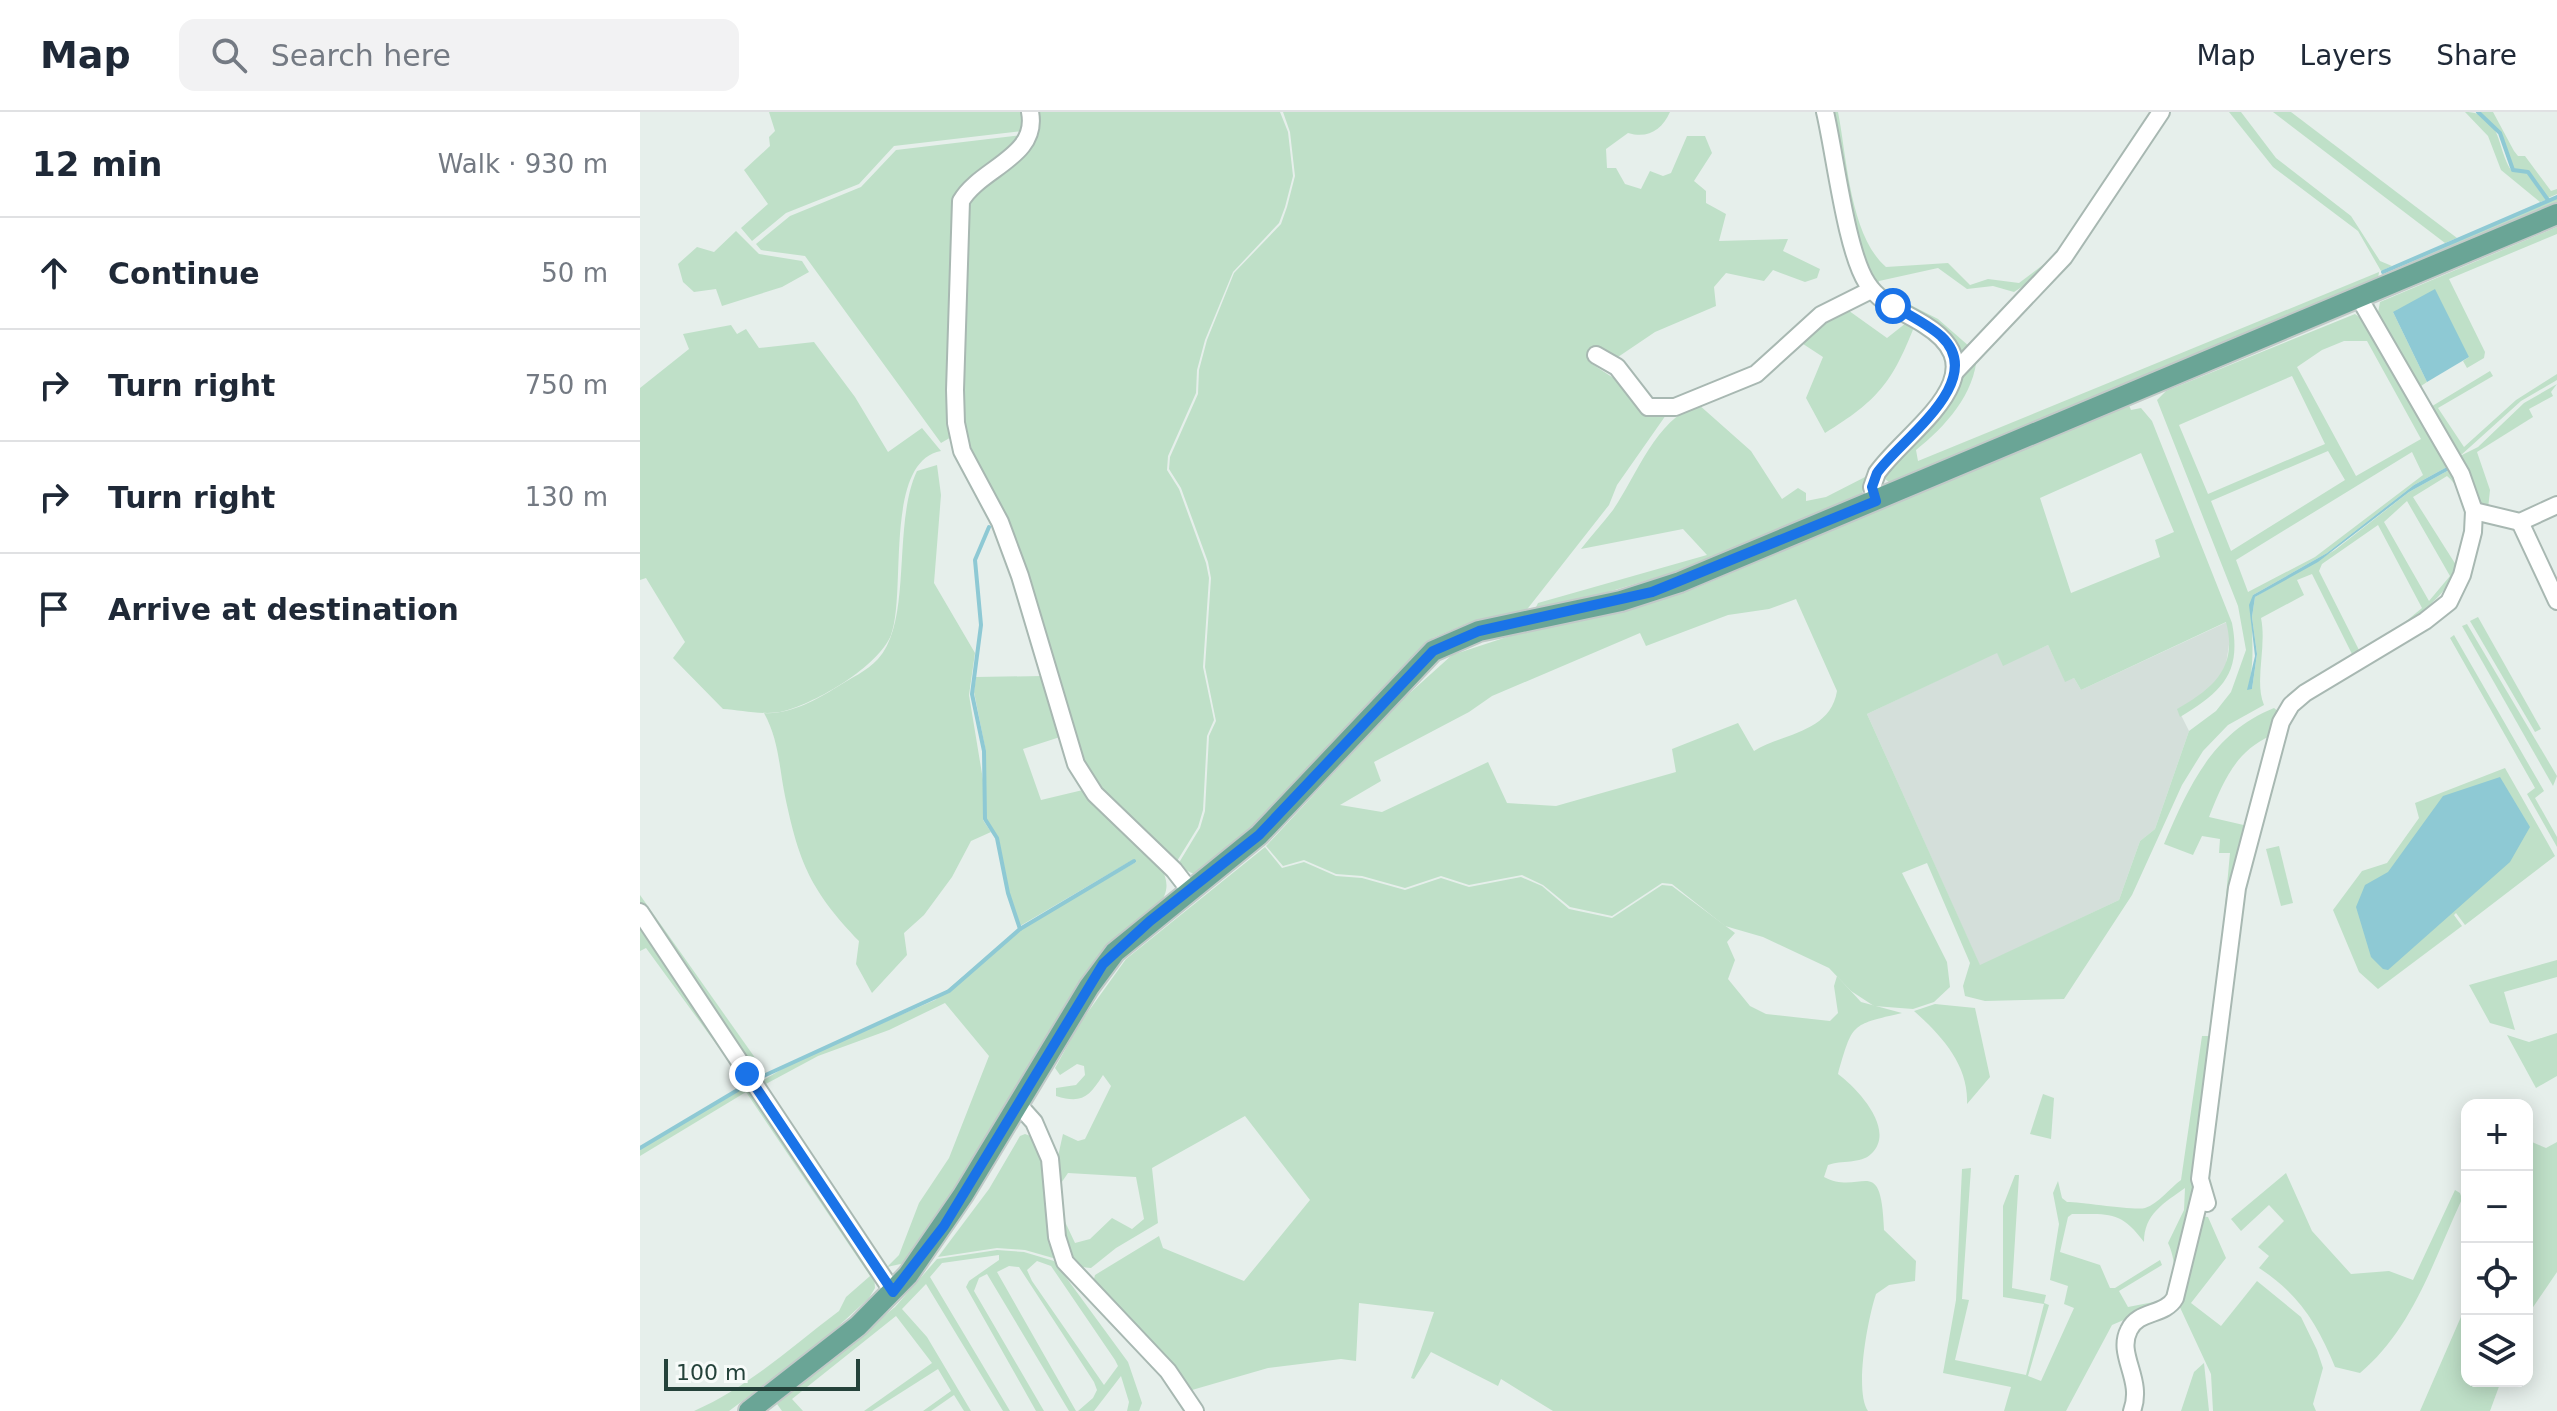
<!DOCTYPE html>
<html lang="en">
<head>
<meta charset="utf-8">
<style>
	body { margin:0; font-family:"DejaVu Sans",sans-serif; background:#f2f2f3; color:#1f2937 }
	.controls { position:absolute; right:24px; bottom:24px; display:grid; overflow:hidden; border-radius:16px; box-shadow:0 4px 20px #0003 }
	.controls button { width:72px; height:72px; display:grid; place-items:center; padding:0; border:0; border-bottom:2px solid #e0e1e3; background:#fff; color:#1f2937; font:40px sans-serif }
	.scale { position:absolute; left:24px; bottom:20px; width:196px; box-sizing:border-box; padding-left:8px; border:4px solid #24423a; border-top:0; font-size:22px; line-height:28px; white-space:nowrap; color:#24423a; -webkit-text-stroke:6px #f7fbf9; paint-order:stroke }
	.stop { position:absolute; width:24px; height:24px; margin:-18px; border:6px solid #1a73e8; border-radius:50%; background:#fff }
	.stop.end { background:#1a73e8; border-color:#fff; box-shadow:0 2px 8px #0008 }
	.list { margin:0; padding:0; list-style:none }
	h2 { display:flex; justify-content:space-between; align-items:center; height:104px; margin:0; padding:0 32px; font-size:34px }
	h2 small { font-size:26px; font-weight:400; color:#747a83 }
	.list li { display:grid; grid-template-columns:52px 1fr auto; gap:24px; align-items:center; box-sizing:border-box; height:112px; padding:0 32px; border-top:2px solid #e0e1e3 }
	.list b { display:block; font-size:30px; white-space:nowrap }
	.list em { font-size:26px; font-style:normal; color:#747a83 }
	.icon { flex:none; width:44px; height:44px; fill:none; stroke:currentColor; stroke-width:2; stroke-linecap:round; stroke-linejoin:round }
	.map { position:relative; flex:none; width:1917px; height:1299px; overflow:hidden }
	header { display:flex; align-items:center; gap:48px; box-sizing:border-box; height:112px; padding:0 40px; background:#fff; border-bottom:2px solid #e0e1e3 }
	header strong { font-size:38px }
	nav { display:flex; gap:44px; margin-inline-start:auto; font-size:28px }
	.search { width:560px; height:72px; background:#f2f2f3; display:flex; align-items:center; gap:20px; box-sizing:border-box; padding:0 28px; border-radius:16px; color:#747a83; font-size:30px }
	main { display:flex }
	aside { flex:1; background:#fff }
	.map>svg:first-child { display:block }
	.built { fill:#d4dfda }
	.green { fill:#bfe0c8; fill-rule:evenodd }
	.water { fill:#8ec9d4 }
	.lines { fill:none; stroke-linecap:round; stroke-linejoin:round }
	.stream { stroke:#8ec9d4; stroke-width:4 }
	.minor-casing { stroke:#a8b8b2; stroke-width:20 }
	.major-casing { stroke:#c2cac8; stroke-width:24 }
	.minor { stroke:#fff; stroke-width:16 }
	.major { stroke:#6aa596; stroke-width:20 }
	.route { stroke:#1a73e8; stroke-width:10 }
</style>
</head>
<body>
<header>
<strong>Map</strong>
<div class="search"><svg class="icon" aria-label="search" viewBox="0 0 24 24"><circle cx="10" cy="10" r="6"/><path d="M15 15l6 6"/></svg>Search here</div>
<nav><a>Map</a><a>Layers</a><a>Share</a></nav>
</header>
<main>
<aside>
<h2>12 min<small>Walk · 930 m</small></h2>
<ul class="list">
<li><svg class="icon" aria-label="ahead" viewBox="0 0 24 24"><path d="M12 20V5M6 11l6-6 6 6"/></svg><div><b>Continue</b></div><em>50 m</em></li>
<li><svg class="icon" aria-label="right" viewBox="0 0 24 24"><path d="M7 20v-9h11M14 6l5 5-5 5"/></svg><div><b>Turn right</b></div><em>750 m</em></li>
<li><svg class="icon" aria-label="right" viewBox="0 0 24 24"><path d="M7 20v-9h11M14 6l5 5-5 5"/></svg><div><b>Turn right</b></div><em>130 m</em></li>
<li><svg class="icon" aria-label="arrive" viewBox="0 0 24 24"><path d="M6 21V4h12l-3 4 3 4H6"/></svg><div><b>Arrive at destination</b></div></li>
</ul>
</aside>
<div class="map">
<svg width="1917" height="1299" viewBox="0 0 1917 1299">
	<rect width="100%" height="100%" fill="#e6efeb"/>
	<polygon class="built" points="1587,510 1590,526 1585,559 1564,582 1538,597 1549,619 1515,717 1500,729 1479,788 1340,854 1227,602 1357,540 1363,553 1408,533 1425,569 1434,566 1441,578"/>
	<g class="green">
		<polygon points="129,0 385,0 383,19 254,34 219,72 146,101 112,129 101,116 128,92 104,58 130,34 129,25 135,19"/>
		<polygon points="395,0 640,0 648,20 653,64 645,95 639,111 593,160 565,228 557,258 556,281 528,344 527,358 539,377 566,451 569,466 563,555 574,608 567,624 563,698 558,715 534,754 460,676 442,652 334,353 321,305 326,185 323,116 327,84 375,50"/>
		<path d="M643,0H1030C1022,18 1008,27 988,21L966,37L967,56H976L985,72L1001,77L1010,59L1023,64L1031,61L1047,24H1065L1072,41L1054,69L1066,79V91L1086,102L1079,129L1148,127L1143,139L1180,157L1177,166L1165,170L1133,158L1124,169L1086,161L1074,175L1076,194L1015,220L978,245L960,236L953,241L952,252L975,267L992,287L1026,303L977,373L969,393L885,500L826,512L793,526L602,727L556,763L537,754L560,716L565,699L569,624L576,609L565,555L571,466L568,450L541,376L529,357L530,345L558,282L559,258L567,228L594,161L641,112L647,95L655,64L650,20Z"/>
		<path d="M1191,0H1198C1207,46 1210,124 1246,155L1308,151L1330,173L1348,167L1379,171L1412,146L1433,120C1417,147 1400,164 1374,180L1353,174L1327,177L1298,156L1239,169L1238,174L1245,180L1298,207L1330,235L1323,242C1306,208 1273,206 1246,185C1215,162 1199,41 1191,0Z"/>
		<polygon points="1589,0 1601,0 1636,46 1711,104 1740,149 1752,154 1741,159 1718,119 1633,55"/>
		<polygon points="1633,0 1651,0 1817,126 1805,131"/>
		<path d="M1825,0C1863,0 1856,38 1872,59L1887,61L1906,88L1900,90L1861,58L1848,24Z"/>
		<polygon points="1840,0 1853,0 1874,39 1878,44 1885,44 1911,79 1917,77 1917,82 1908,86 1889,59 1873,57 1861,21"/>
		<polygon points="382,23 325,76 313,324 301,331 165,144 121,138 116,132 150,104 221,75 256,38"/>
		<polygon points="1917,86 1917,91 1745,164 1741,163"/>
		<polygon points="1917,115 1917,122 1809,167 1845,240 1844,246 1827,256 1823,249 1829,245 1753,200 1787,270 1778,276 1737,206 1740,190"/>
		<polygon points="96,119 119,142 162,149 169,160 142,175 82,194 76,177 54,180 43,170 38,152 57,135 74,140"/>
		<path d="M1739,160L1738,167L1249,370L1245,367L1244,362L1316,277L1324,256L1337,243C1335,282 1305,315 1276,338L1278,349Z"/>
		<path d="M1205,196L1247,226L1266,211L1274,215C1252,271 1237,289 1185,321L1166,286L1183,245L1157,228Z"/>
		<path d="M1715,202L1728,211L1807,355L1774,373L1687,441L1613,483C1609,518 1617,541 1608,577H1612L1617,542L1612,505L1615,485L1695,438L1769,380L1809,358C1821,370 1822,380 1826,396C1841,473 1768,512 1714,546L1672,462L1657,468L1664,483L1621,506C1627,535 1614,569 1624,593L1588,613L1563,639L1542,673L1492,783L1424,887L1345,889L1325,884L1323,874L1330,851L1287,751L1262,761L1307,850L1310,875L1294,890L1273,897L1234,894L1211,879L1189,856L1123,825L1085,814L1032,772L1022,771L972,804L930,795L903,773L882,763L829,773L801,764L765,776L722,764L696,762L664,748L643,754L626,734L762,588L812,543L876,522L956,506L1056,476L1488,291L1491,298L1501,296L1512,309L1592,511C1602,562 1581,580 1540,605L1537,597C1574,576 1598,555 1586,510L1441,578L1434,566L1425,570L1408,533L1363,554L1357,541L1227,602L1340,853L1479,788L1500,729L1515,717L1549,619L1576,599L1591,580L1606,538L1598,494L1517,288L1526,279ZM1704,229H1727L1781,327L1716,364L1657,255L1682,238ZM1652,264L1685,332L1568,382L1539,313ZM1688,339L1705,368L1591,439L1571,389ZM1772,340L1783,363L1675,445L1608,480L1596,448ZM1501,341L1534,420L1515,428L1520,445L1431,481L1400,386ZM1807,364C1831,384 1829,427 1816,453L1773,385ZM1767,389L1810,464L1789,489L1744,410ZM1738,413L1782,496L1752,521L1719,538L1679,459L1682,452ZM1156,487L1197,579C1190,621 1143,621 1114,639L1098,611L1032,637L1036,660L916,694L867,691L848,650L742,700L700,693L741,669L734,650L829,600L852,584L1000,521L1006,534L1088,503L1129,497Z"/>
		<path d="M91,213L97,222L106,217L119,236L174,230L215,285L248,340L282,316L301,339C243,350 267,480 251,523C239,554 176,591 144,599C126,604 101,598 83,597L33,546L45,530L6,466L0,468V276L49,237L43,222Z"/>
		<polygon points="1850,259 1853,264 1798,296 1824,335 1876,288 1917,262 1917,268 1881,289 1820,344 1838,335 1884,291 1917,272 1911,280 1913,284 1889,297 1893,305 1837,340 1850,378 1848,397 1882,403 1917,385 1917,390 1883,406 1841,396 1789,296"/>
		<path d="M1058,292L1111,339L1142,387L1158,376L1166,381V389L1186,385L1229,363L1222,381L1055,454L968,480L895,497L898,491L1067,443L1043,417L941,437C951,424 963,411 973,398C998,361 1015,309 1058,292Z"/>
		<path d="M297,353L301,383L294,471L335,541L329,583L344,674L343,708L351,720L331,729L312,765L284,803L264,821L267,843L232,881L216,852L219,829C171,779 159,751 145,684C139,655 139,628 124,601C149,603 176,588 197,575C211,566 227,559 238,547C273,509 252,412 277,359Z"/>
		<polygon points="1838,505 1901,617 1895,620 1830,509"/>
		<polygon points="1827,512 1917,664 1913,674 1822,514"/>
		<polygon points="1814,523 1904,679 1895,686 1917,725 1917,735 1887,682 1895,676 1810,526"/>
		<path d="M402,564L420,625L383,637L401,688L447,677L521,755C528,769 529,778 520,792L464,840L438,873L348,1036L265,1151L247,1155L259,1143L279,1091L309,1046L349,944L305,891L249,918L178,944L124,973L122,969L157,948L295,888L380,817L496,750L494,747L380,814L369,781L358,725L346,707V640L334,580L336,565Z"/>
		<path d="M1634,596L1639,600L1630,624C1595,640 1583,670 1569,705L1608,714L1557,1069L1530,1188L1472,1213L1426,1299H1364L1371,1275L1303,1261L1316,1188L1322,1057L1331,1056L1322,1187L1329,1188L1315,1248L1386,1263L1404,1192L1363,1185V1094L1375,1063H1379L1372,1176L1406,1183L1404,1191L1409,1193L1388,1264L1401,1269L1434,1196L1424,1192L1428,1174L1410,1168L1419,1112L1413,1081L1418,1069L1422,1086L1427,1090C1442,1090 1496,1099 1505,1096C1518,1092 1530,1076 1541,1068L1562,924H1573L1590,741H1579L1580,727L1562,724L1553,743L1524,732C1549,674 1572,621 1634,596ZM1545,1076L1544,1098L1528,1131C1536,1148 1538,1172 1524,1188L1488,1195L1479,1179L1522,1153L1520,1148L1475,1176H1470L1460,1153L1420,1140L1428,1105L1432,1102C1470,1102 1481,1099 1504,1130C1504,1102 1524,1091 1545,1076Z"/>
		<polygon points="1865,656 1915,744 1825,813 1816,801 1814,803 1822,814 1738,877 1719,860 1693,798 1722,759 1747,751 1779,706 1775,691"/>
		<polygon points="1639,734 1653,791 1641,794 1626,737"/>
		<path d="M625,735L642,756L664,750L696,764L722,766L765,778L801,766L829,775L881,765L902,774L929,797L972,806L1022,773L1032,774L1095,821L1087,830L1095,848L1088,867L1110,894L1126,902L1190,909L1198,901L1194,874L1197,864L1221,890L1262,901C1210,913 1213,911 1198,962C1217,976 1257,1018 1231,1042C1221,1052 1201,1048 1188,1053L1184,1065C1222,1085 1241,1038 1244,1118L1276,1149L1275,1169L1249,1173L1236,1182C1228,1206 1214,1279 1228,1299H913L861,1267L858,1274L791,1240L774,1267L771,1266L794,1200L719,1191L716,1249L701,1247L628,1256L552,1278L453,1171L455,1163L519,1124L523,1136L604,1169L670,1088L605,1004L512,1056L518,1111L476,1136L451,1156C421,1156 423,1120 419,1097L435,1131L450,1127L472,1106L492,1117L504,1107L496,1065L428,1061L417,1077L416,1053L423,1022L438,1029L445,1027L471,974L463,963C449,985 442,992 416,984V976L436,973L445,963L444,954L437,952L420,963L415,956L440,911L486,847Z"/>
		<polygon points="0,783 125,960 118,964 0,790"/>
		<path d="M0,814L234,1161L235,1176L229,1186L179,1232L89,1299H54C110,1274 151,1235 199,1199L206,1185L230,1164L106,980L0,1044V1037L106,973L6,836L0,839Z"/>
		<polygon points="1917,848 1917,865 1864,880 1875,918 1850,911 1829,873"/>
		<path d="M1295,892L1335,896L1350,965L1327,992C1329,953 1301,923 1274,899Z"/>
		<polygon points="1917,921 1917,964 1896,976 1867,923 1889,930"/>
		<polygon points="1403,982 1414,986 1411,1027 1390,1022"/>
		<polygon points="385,1022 399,1027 420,1148 385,1138 357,1136 298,1145 349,1077 380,1024"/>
		<polygon points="1887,1028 1906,1036 1917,1030 1917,1160 1887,1204"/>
		<path d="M1646,1061L1672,1119L1711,1162L1749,1159L1773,1168L1815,1078L1820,1081L1822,1087C1794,1147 1773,1217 1720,1261L1695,1255C1678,1213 1658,1181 1619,1156L1629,1144L1618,1135L1644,1109L1629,1093L1601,1119L1591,1107Z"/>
		<polygon points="1558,1104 1568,1105 1586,1146 1551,1191 1581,1214 1617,1169 1661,1205 1677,1238 1683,1256 1673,1292 1676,1299 1573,1299 1571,1262 1537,1189"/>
		<path d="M357,1138L384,1140L414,1149L488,1250L502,1291L499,1299H487L489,1290L481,1264L454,1299H438L453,1286L457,1278L454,1270L379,1155L369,1154L357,1160L436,1299H429L347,1162L339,1166L334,1179L404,1299H396L326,1175L329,1169L359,1148V1143L302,1151L290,1165L370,1299H363L286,1172L262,1197L287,1225L331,1299H324L314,1283L291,1299H283L311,1279L298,1257L232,1299H224L292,1251L256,1204L152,1287L163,1299H142L137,1292L255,1195L297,1147ZM397,1149L411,1154L475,1248L478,1254L464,1273L392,1169L387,1158Z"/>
		<polygon points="1827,1191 1827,1269 1861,1269 1850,1299 1780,1299"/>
		<polygon points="1564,1251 1569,1299 1541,1299 1554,1260"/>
	</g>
	<g class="water">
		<polygon points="1795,177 1829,245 1787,270 1753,200"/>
		<polygon points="1807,355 1809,358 1769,380 1678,450 1615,485 1612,505 1617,542 1612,577 1607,578 1615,544 1609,493 1613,483 1687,441 1774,373"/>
		<polygon points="1860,665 1890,715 1870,750 1748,858 1743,857 1731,845 1716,795 1725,773 1748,760 1803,684"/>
	</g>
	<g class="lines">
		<g class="stream">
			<polyline points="1838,0 1860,21 1873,58 1888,60 1908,88"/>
			<polyline points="1743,160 1917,85"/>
			<polyline points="349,415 335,448 341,513 332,582 344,639 345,707 357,726 368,781 380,817"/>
			<polyline points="119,966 309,879 380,817 494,749"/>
			<polyline points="0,1036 106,973"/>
		</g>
		<defs>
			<g id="minor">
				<path d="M390,0C399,45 340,56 321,89L315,278L316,311L322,339L360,410L380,464L436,652L455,682L534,758L551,780"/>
				<path d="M1185,0C1195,42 1206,139 1227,171C1240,192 1265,200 1285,213C1363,262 1266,319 1237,361L1232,375L1236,389"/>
				<polyline points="956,243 977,255 1008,295 1035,295 1116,262 1181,203 1231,178"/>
				<polyline points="1315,260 1424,145 1521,0"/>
				<polyline points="1834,399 1880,410 1917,393"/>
				<polyline points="1880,410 1917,489"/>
				<polyline points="0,800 253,1180"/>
				<polyline points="377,991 394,1010 410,1047 417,1125 425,1150 528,1259 555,1299"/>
				<polyline points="1567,1091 1560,1067 1597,776 1641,610 1651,593 1665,581 1785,509 1809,490 1822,463 1833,420 1834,399 1821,362 1718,184"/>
				<path d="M1492,1299C1504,1267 1476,1243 1489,1218C1498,1198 1525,1204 1535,1186L1562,1076"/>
			</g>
			<polyline id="major" points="109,1299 218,1214 268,1163 323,1083 449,875 475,840 619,723 793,539 839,519 981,489 1040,470 1917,102"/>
		</defs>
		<use href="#minor" class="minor-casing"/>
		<use href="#major" class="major-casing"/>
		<use href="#minor" class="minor"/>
		<use href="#major" class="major"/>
	</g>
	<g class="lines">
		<path class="route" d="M107,962L253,1180L304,1114L463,852L510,809L619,723L793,539L839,519L1012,480L1236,389L1232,375L1237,361C1260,328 1349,269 1301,224C1287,212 1269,203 1253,194"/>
	</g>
</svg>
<div class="controls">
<button>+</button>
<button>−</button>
<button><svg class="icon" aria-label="locate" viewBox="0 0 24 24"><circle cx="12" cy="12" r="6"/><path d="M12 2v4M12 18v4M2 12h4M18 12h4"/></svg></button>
<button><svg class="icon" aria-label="layers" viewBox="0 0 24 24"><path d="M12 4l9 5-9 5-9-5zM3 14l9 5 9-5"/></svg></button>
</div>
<div class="scale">100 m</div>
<div class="stop" style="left:1253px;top:194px"></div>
<div class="stop end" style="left:107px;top:962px"></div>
</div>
</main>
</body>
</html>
